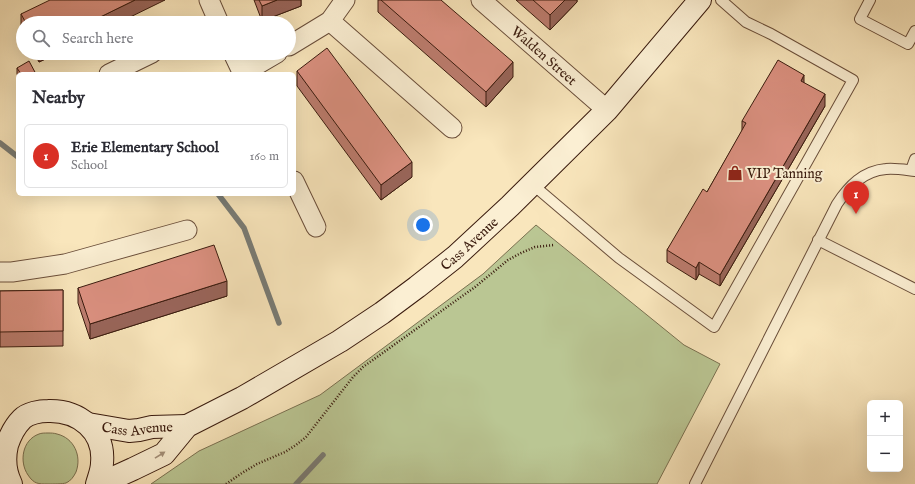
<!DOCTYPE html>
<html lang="en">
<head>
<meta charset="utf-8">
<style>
	body { margin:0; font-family:"IM FELL English",serif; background:#f7f7f7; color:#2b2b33 }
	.controls { position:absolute; right:12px; bottom:12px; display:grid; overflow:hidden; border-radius:6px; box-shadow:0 4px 16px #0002 }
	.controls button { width:36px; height:36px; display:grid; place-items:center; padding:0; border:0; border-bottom:1px solid #e1e1e2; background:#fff; color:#2b2b33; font:20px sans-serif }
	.you { position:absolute; left:423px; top:225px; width:14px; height:14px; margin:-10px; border:3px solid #fff; border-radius:50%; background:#1a73e8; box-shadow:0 0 0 6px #1a73e833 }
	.badge { display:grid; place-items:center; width:26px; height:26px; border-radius:50%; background:#d93025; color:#fff; font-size:13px; font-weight:700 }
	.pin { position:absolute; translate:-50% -33px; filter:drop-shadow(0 1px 2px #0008) }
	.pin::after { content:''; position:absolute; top:21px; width:14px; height:12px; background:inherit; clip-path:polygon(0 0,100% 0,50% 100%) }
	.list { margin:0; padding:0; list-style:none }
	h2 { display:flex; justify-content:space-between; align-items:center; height:52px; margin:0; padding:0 16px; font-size:17px }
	h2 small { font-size:13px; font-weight:400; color:#7c7c81 }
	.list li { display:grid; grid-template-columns:26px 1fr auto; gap:12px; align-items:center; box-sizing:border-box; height:64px; margin:0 8px 8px; padding:0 8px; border:1px solid #e1e1e2; border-radius:6px }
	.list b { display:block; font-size:15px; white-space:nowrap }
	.list p { margin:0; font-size:13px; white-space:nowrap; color:#7c7c81 }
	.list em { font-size:13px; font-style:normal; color:#7c7c81 }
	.icon { flex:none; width:22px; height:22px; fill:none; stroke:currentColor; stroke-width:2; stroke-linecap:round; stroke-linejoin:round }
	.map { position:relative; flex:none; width:915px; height:484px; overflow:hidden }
	.search { position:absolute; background:#fff; box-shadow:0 4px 16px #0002; left:16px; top:16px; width:280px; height:44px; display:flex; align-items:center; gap:10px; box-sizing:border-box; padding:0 14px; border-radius:22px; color:#7c7c81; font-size:15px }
	.panel { position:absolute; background:#fff; box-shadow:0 4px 16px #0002; left:16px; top:72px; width:280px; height:124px; border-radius:6px }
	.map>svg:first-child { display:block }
	.green { fill:#bac693; stroke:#7a7050 }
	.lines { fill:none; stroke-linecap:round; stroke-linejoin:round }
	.stream { stroke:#797c76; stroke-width:5.5 }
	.lane-casing { stroke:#6a4e3a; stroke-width:12 }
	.street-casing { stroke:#6a4e3a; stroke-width:21 }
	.secondary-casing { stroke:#3a1b0e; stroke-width:24 }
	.path { stroke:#3a1b0e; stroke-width:2.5; stroke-dasharray:1 2; stroke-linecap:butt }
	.lane { stroke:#fbefd3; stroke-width:10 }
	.street { stroke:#fbefd3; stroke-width:19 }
	.secondary { stroke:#fbefd3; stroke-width:22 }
	.wall { fill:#bc7c6e; stroke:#3a1b0e }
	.shaded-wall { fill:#99655a; stroke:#3a1b0e }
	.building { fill:#db9080; stroke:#3a1b0e }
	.oneway { fill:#a4907a }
	.labels { text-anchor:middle; stroke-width:4; stroke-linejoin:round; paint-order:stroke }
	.street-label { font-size:14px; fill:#3a1b0e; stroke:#fbefd3 }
	.poi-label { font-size:14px; fill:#3a1b0e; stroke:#fbefd3; text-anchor:start }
</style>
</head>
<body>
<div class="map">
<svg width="915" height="484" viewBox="0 0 915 484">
	<rect width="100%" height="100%" fill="#f9e6bc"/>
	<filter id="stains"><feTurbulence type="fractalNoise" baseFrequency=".005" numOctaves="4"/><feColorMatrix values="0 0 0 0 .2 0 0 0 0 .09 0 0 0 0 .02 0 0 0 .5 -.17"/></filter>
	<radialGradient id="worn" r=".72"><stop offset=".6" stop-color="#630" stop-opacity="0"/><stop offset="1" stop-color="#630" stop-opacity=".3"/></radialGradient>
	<g class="green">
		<polygon points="536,225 684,345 720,364 657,484 151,484 199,451 320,395 483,274"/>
		<path d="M48,433C51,433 54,433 57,434C74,438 82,456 76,472C74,476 71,481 66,483C62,484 54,484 48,484C38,484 34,484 28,475C19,462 22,440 39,434C41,433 45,433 48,433Z"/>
	</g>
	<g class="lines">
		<g class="stream">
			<polyline points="0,143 18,157"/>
			<polyline points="218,194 244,228 279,323"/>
			<polyline points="296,484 323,455"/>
		</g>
		<defs>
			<g id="lane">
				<polyline points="870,0 860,19 908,44 915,31"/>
				<polyline points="911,170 915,159"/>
				<polyline points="532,184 619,258 714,327 853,80 771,34 746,22 721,0"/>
				<polyline points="818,240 915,289"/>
				<path d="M695,484L837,204C849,186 863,171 886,169C895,168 906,170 915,171"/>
			</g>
			<g id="street">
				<polyline points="209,0 219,23"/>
				<path id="s1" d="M481,0L607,110"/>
				<polyline points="330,21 452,128"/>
				<polyline points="289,46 330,21 345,0"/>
				<polyline points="233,53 243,74"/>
				<polyline points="243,73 277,53"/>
				<polyline points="109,74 152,53"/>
				<polyline points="294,181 316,227"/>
				<polyline points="0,272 12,272 65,264 187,230"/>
			</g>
			<g id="secondary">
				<path id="s2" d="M88,424L129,431L139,430L152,427L187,426"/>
				<path d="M11,484C5,472 4,458 7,445C10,436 15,426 22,419C28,413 40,411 48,411C79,410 105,431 102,463C102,470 99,477 97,484"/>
				<path id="s3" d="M100,484L133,469L164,454L187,426L242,398L340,341L382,313L417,287L455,257L510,206L607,110L700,0"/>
			</g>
		</defs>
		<use href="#lane" class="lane-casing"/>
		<use href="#street" class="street-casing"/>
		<use href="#secondary" class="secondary-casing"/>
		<polyline class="path" points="226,484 242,473 257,464 285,452 296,445 306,437 353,377 363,367 475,287 508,260 521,253 535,247 554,245"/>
		<use href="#lane" class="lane"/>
		<use href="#street" class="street"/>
		<use href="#secondary" class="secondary"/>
	</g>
	<g class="wall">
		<polygon points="254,0 301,0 301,6 262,21"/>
		<polygon points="378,0 441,0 513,77 486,107 378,12"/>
		<polygon points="516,0 577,0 577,2 550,30"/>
		<polygon points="21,14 118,23 23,23 23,32 21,29"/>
		<polygon points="34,53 58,53 39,62"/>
		<polygon points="17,68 36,74 18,74 18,76 17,74"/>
		<polygon points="297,71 412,177 381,200 297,86"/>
		<polygon points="804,83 825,106 720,286 699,274 696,280 667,262 667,250 707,192 742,131 742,121"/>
		<polygon points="78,288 227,296 90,339 78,303"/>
		<polygon points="63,290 63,346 0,347 0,291"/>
	</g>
	<g class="shaded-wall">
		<polygon points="135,0 165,0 118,23 88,23"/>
		<polygon points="277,0 301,0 301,6 262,21 262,6"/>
		<polygon points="565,0 577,0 577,2 550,30 550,15"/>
		<polygon points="39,53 58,53 39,62"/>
		<polygon points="513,62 513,77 486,107 486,92"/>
		<polygon points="804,75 804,87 801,81"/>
		<polygon points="825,94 825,106 720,286 720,275"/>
		<polygon points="412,162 412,177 381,200 381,185"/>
		<polygon points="699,262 699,274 696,280 696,268"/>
		<polygon points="227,281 227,296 90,339 90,324"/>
	</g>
	<g class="building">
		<polygon points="50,0 135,0 88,23 26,23 21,14"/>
		<polygon points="259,0 277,0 262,6"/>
		<polygon points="381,0 441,0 513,62 486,92"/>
		<polygon points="533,0 565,0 550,15"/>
		<polygon points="327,48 412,162 381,185 297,71"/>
		<polygon points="778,60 804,75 801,81 825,94 720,275 699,262 696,268 667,250 703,189 707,192 746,123 742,121"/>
		<polygon points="29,61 36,74 21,74 17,68"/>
		<polygon points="214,245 227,281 90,324 78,288"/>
		<polygon points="63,290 63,331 0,332 0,291"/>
	</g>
	<defs><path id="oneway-solid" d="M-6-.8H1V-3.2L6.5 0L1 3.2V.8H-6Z"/></defs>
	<use class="oneway" href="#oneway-solid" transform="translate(160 455) rotate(-32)"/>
	<defs>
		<symbol id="shop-bare" viewBox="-9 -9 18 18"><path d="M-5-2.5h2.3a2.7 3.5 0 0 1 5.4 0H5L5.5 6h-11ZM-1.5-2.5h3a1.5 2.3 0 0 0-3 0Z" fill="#8f2418" stroke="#fbefd3" stroke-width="2.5" paint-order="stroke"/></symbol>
	</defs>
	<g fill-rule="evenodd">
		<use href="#shop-bare" x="724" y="162" width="22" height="22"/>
	</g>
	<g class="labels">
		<g class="street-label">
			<text dy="5" stroke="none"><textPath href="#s1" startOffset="84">Walden Street</textPath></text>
			<text dy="5" stroke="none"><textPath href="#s3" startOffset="444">Cass Avenue</textPath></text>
			<text dy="5" stroke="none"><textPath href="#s2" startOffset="50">Cass Avenue</textPath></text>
		</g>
		<g class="poi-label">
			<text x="747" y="178">VIP Tanning</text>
		</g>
	</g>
	<rect width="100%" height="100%" filter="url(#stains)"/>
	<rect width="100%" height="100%" fill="url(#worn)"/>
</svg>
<div class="controls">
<button>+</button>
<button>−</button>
</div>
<div class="you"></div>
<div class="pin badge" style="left:856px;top:214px">1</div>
<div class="search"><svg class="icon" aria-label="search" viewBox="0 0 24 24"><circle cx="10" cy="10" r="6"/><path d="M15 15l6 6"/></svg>Search here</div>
<section class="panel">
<h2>Nearby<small></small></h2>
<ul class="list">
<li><span class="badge">1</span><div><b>Erie Elementary School</b><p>School</p></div><em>160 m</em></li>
</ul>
</section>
</div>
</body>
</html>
